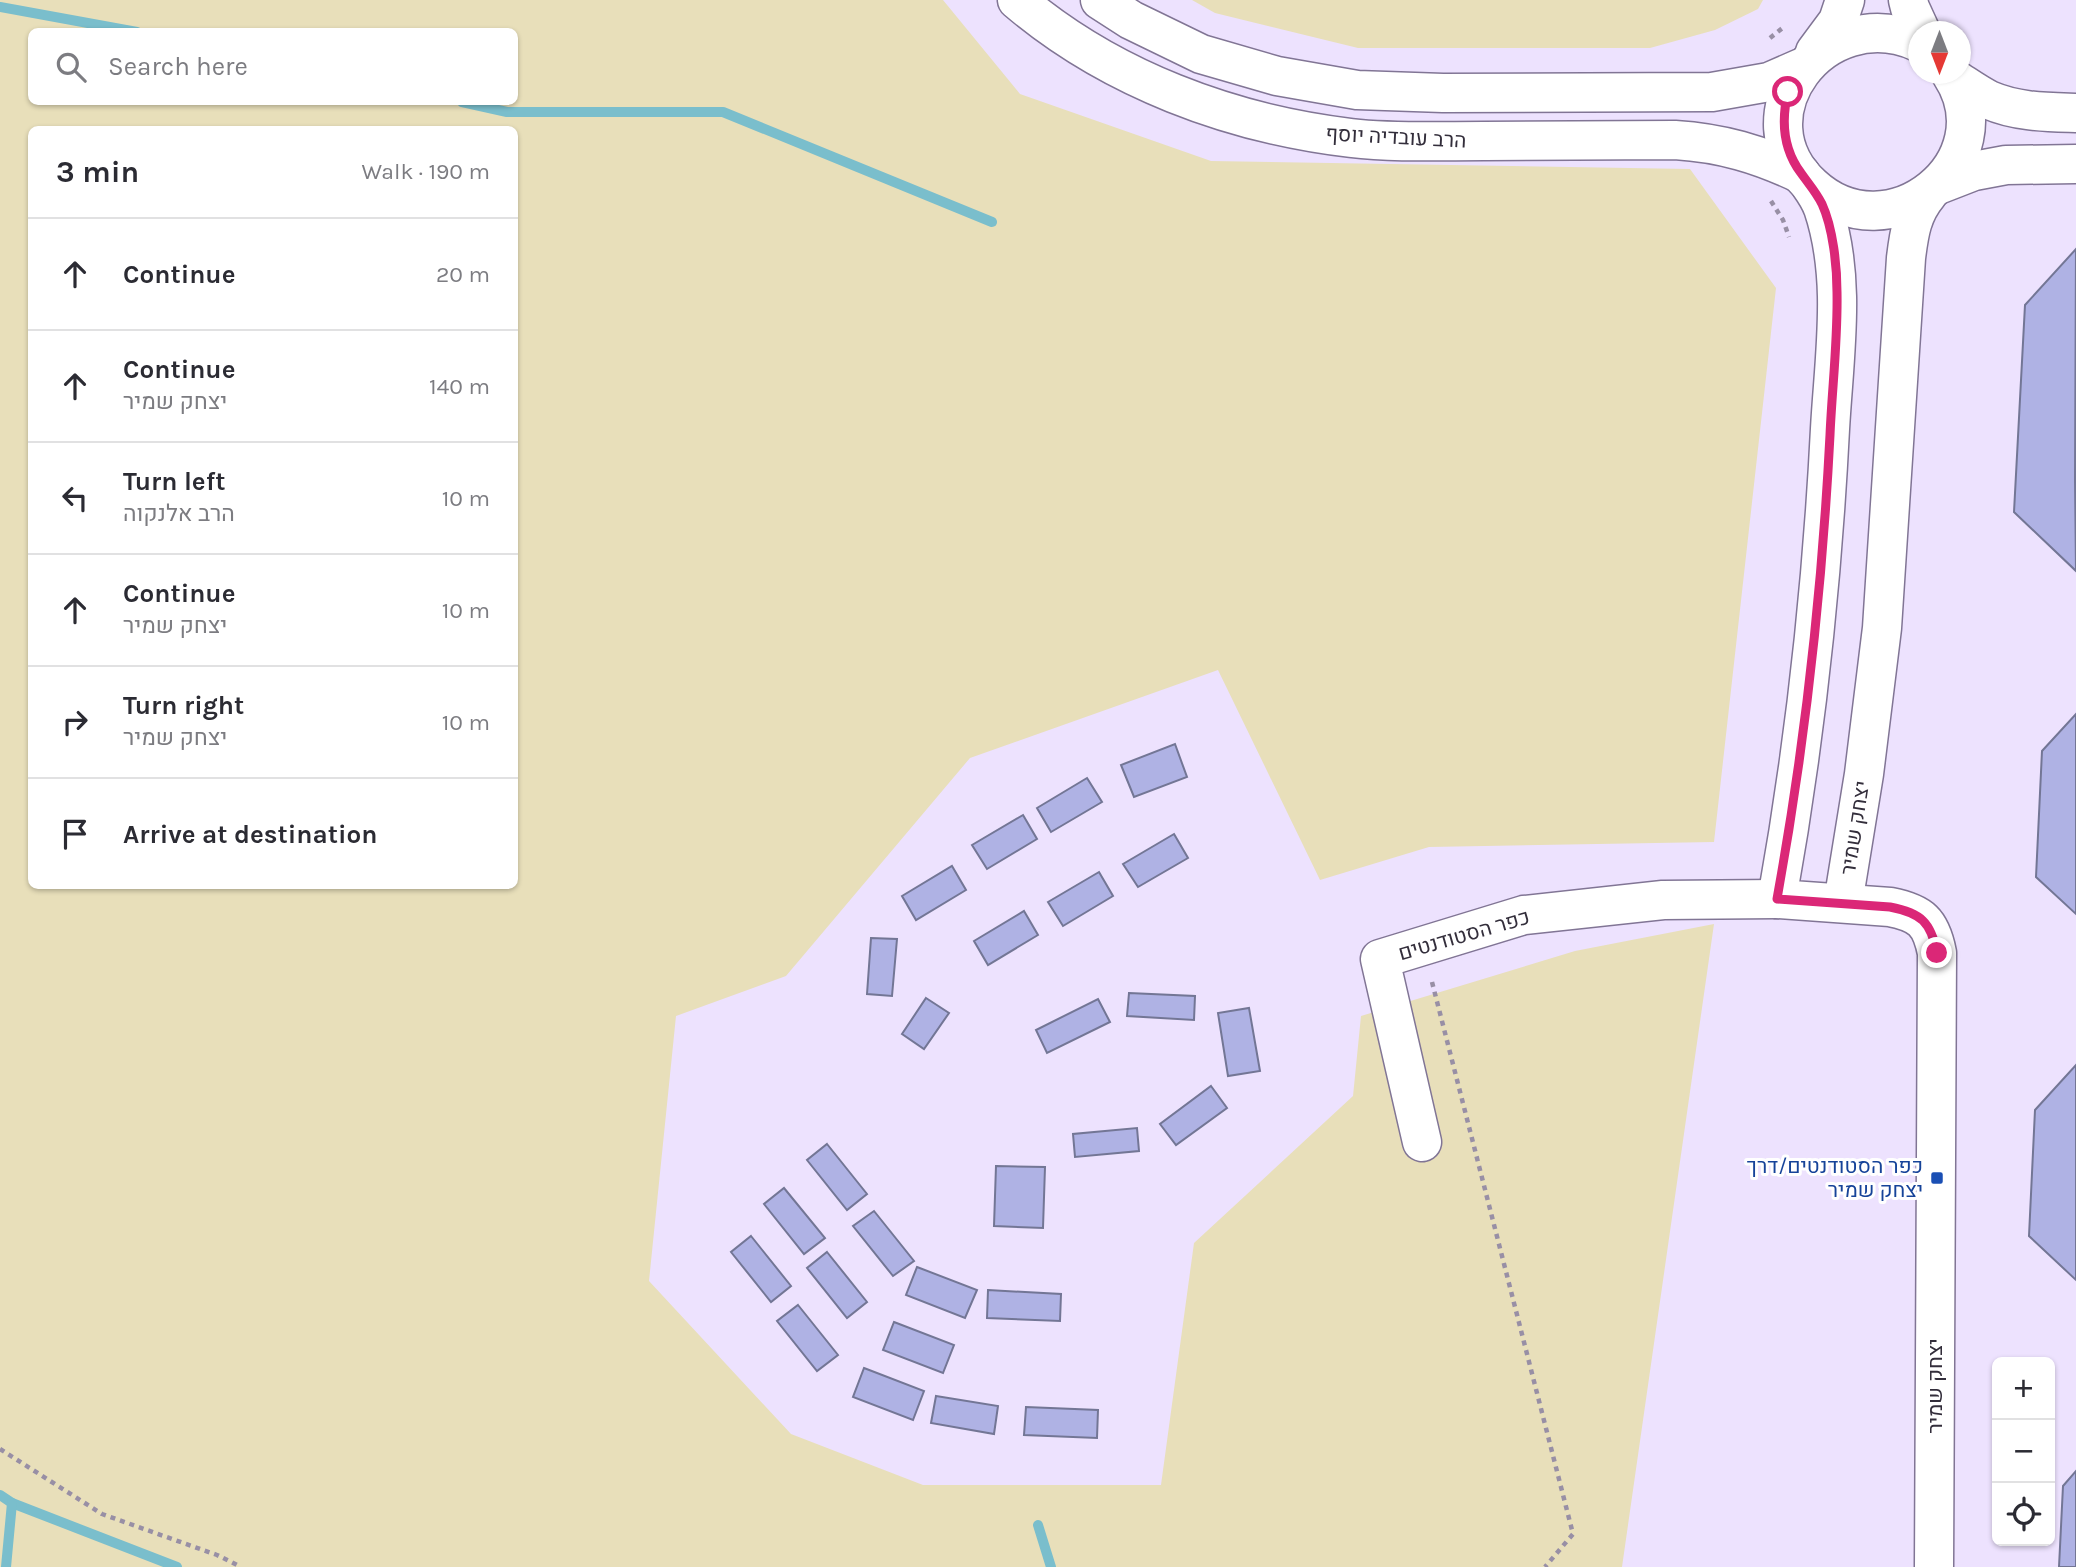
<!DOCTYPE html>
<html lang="en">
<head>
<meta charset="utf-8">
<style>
	body { margin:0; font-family:Karla,Heebo,sans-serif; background:#f7f7f7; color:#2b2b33 }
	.controls { position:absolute; right:21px; bottom:21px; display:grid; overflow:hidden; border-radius:10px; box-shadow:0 2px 5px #0004 }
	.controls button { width:63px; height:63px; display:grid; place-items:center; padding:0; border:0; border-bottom:2px solid #e1e1e2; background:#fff; color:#2b2b33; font:35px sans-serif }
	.compass { position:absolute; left:1908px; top:21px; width:63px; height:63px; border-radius:50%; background:#fff; box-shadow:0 2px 5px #0004; rotate:180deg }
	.stop { position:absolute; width:21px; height:21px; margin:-16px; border:5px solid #db2777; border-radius:50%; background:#fff }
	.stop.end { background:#db2777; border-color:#fff; box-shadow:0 2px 7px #0008 }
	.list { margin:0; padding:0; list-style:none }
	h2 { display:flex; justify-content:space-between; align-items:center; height:91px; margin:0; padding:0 28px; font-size:30px }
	h2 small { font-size:23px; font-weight:400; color:#7c7c81 }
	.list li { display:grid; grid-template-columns:46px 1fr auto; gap:21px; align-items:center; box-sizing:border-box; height:112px; padding:0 28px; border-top:2px solid #e1e1e2 }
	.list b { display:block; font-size:26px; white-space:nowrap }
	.list p { margin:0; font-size:23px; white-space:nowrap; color:#7c7c81 }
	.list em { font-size:23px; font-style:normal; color:#7c7c81 }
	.icon { flex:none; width:38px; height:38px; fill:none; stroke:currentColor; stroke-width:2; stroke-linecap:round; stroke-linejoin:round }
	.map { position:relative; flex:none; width:2076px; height:1567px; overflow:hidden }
	.search { position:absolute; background:#fff; box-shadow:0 2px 5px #0004; left:28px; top:28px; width:490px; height:77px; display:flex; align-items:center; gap:18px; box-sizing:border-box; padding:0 24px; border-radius:10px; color:#7c7c81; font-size:26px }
	.panel { position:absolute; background:#fff; box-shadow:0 2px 5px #0004; left:28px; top:126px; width:490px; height:763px; border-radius:10px }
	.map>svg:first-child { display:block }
	.sand { fill:#e8dfba; fill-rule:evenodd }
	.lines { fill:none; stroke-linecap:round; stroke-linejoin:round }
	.stream { stroke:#7abecc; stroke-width:10 }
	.building { fill:#afb2e4; stroke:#737695; stroke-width:2 }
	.street-casing { stroke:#817595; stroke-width:41 }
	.secondary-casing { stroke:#817595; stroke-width:41 }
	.path { stroke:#988fa5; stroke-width:4.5; stroke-dasharray:5 5; stroke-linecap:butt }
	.street { stroke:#fff; stroke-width:38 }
	.secondary { stroke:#fff; stroke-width:38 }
	.route { stroke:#db2777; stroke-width:9 }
	.transit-dot { fill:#1a4fb4; stroke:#fff; stroke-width:2.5 }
	.labels { text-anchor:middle; stroke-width:6; stroke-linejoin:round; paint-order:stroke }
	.street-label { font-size:21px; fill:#332e3b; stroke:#fff }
	.transit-label { font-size:21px; fill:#164399; stroke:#fff; text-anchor:end }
</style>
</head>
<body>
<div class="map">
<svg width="2076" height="1567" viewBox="0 0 2076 1567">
	<rect width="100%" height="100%" fill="#ede2fe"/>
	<g class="sand">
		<path d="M0,0H943L1020,94L1211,161L1690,169L1776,288L1714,842L1429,847L1320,880L1218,670L970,758L786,976L676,1016L649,1281L791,1434L923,1485H1161L1194,1243L1353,1096L1361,1016L1575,951L1714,924L1622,1567H0ZM32,32H514V102H32ZM32,130H514V886H32Z"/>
		<polygon points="1192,0 1763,0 1758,9 1715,30 1650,48 1358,48 1215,13"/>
	</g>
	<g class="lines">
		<g class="stream">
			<polyline points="0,7 137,32"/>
			<polyline points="462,102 507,112 723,112 992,222"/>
			<polyline points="0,1495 12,1503 177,1567"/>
			<polyline points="1038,1525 1051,1567"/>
			<polyline points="6,1567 12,1503"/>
		</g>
	</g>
	<g class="building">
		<polygon points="2076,249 2075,479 2076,571 2014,512 2025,305"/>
		<polygon points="2076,714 2076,914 2036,877 2042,751"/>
		<polygon points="1175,744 1187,777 1134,797 1121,765"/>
		<polygon points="1087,778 1102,802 1051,832 1037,808"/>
		<polygon points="1023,815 1037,839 987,869 972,845"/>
		<polygon points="1174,834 1188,858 1138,887 1123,864"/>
		<polygon points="952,866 966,890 916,920 902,896"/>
		<polygon points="1099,872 1113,896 1063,926 1048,902"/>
		<polygon points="1024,911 1038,935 988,965 974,941"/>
		<polygon points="871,938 897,939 892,996 867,994"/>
		<polygon points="1129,993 1195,996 1194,1020 1127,1016"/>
		<polygon points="926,998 949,1013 924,1049 902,1034"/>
		<polygon points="1098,999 1110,1022 1047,1053 1036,1030"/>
		<polygon points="1249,1008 1260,1071 1228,1076 1218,1013"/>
		<polygon points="2076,1065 2076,1280 2029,1236 2035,1110"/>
		<polygon points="1211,1086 1227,1108 1176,1145 1160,1124"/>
		<polygon points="1137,1128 1139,1151 1075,1157 1073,1134"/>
		<polygon points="827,1144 867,1194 847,1210 807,1160"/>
		<polygon points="996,1166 1045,1167 1043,1228 994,1226"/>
		<polygon points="784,1188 825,1238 804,1254 764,1204"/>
		<polygon points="874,1211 914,1261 893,1276 853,1226"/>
		<polygon points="751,1236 791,1286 771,1302 731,1252"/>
		<polygon points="827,1252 867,1302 847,1318 807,1268"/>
		<polygon points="917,1267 977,1290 965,1318 906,1295"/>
		<polygon points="988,1290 1061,1294 1060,1321 987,1318"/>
		<polygon points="798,1305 838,1355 817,1371 777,1321"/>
		<polygon points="894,1322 954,1345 943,1373 883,1350"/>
		<polygon points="864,1368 924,1391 913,1420 853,1397"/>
		<polygon points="936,1396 998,1406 994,1434 931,1423"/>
		<polygon points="1026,1407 1098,1410 1097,1438 1024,1435"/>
		<polygon points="2076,1471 2076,1567 2059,1567 2063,1486"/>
	</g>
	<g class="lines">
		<defs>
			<polyline id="street" points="1422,1142 1380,959 1524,915 1663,900 1777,899"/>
			<g id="secondary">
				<path d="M1017,0C1110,79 1231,124 1351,138C1394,143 1440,141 1484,141C1547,141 1611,140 1675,140C1722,143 1759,154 1801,174"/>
				<polyline points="1100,0 1131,20 1201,54 1277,76 1357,90 1443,93 1712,92 1769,82 1801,68"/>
				<polyline points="1908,0 1910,8 1921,32"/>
				<path d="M1918,42C1823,0 1736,117 1812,186C1889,257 2008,161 1951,74"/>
				<polyline points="1815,52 1838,21 1845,0"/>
				<path d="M1955,79C1966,86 1977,94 1989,100C2017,112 2046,112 2076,113"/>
				<path d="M1810,185C1815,192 1820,200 1823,208C1847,279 1834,356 1830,429C1822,587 1805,743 1777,899L1890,907C1921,913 1931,922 1937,953L1934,1567"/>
				<polyline points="1938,185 1974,171 2006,165 2076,164"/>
				<path d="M1843,903L1864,774L1882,628L1906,258C1909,233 1912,213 1928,194"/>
			</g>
		</defs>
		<use href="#street" class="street-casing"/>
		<use href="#secondary" class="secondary-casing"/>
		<g class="path">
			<polyline points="1770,38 1785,26"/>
			<polyline points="1771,201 1783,220 1789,237"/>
			<polyline points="1432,982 1573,1534 1545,1567"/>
			<polyline points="0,1449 102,1514 217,1555 241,1567"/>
		</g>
		<use href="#street" class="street"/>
		<use href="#secondary" class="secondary"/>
	</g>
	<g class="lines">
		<path class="route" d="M1788,92C1781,121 1783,149 1801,173C1808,183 1816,192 1822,204C1833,228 1837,266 1837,292C1838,340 1832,388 1830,435C1822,591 1805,745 1777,899L1890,907C1921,913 1931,922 1937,953"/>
	</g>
	<rect class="transit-dot" x="1930" y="1171" width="14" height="14" rx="3.5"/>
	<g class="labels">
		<g class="street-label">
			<text transform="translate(1396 137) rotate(3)" y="7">הרב עובדיה יוסף</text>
			<text transform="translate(1855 828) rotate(-81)" y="7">יצחק שמיר</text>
			<text transform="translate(1464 935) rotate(-16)" y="7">כפר הסטודנטים</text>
			<text transform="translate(1935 1386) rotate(-90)" y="7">יצחק שמיר</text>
		</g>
		<g class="transit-label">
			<text x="1923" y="1173">כפר הסטודנטים/דרך<tspan x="1923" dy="24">יצחק שמיר</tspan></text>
		</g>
	</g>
</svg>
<div class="controls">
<button>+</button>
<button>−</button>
<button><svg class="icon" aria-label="locate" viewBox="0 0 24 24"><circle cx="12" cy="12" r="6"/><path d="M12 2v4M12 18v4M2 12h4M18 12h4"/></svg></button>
</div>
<svg class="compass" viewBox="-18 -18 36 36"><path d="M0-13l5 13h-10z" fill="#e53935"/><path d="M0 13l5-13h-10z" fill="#7c7c81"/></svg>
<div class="stop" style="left:1788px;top:92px"></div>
<div class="stop end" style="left:1937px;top:953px"></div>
<div class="search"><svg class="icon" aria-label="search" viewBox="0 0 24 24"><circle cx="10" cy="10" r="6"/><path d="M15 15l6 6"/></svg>Search here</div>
<section class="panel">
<h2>3 min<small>Walk · 190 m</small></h2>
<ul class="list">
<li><svg class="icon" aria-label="ahead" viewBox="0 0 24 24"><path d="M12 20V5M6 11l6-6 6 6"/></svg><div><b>Continue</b></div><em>20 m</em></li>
<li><svg class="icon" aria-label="ahead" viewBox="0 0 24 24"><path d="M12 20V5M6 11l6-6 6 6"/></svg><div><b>Continue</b><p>יצחק שמיר</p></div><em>140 m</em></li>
<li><svg class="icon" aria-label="left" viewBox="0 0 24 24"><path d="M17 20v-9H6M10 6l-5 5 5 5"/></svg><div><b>Turn left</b><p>הרב אלנקוה</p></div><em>10 m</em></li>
<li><svg class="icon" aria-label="ahead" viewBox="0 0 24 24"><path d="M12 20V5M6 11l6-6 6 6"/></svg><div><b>Continue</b><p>יצחק שמיר</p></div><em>10 m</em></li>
<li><svg class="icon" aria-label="right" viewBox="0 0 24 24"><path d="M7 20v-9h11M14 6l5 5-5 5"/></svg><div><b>Turn right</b><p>יצחק שמיר</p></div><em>10 m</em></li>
<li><svg class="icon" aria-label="arrive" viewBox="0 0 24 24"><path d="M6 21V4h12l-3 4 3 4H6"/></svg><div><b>Arrive at destination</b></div></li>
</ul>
</section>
</div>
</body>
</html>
